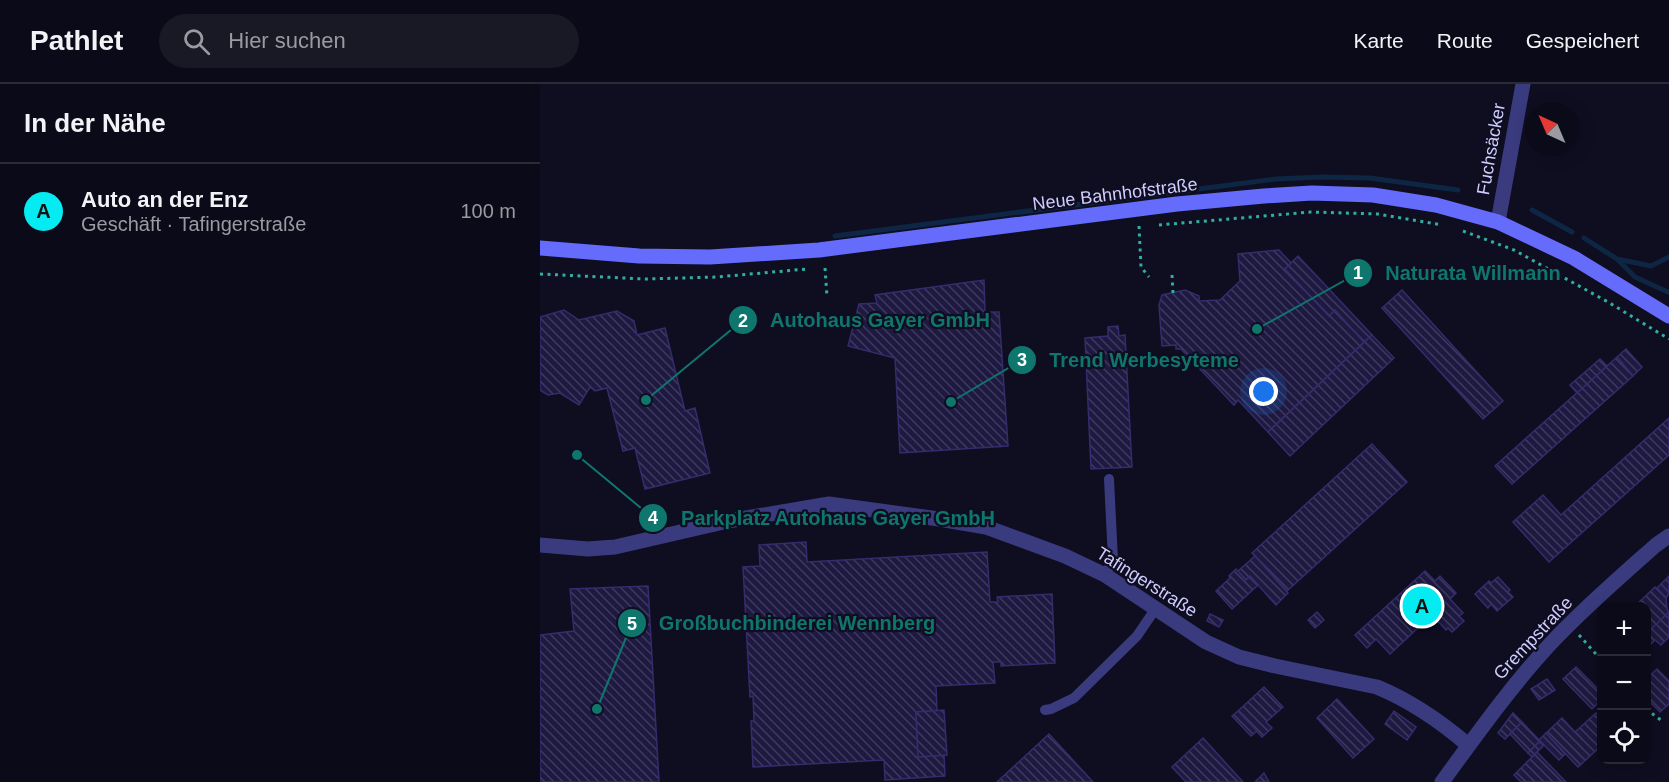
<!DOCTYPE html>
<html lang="de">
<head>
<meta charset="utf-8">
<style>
	body { margin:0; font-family:Helvetica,sans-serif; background:#191825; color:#f1f3f6 }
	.controls { position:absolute; right:18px; bottom:18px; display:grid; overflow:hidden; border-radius:12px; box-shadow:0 3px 15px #0003 }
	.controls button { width:54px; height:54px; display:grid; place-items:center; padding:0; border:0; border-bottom:2px solid #2b2b37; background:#0b0a18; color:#f1f3f6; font:30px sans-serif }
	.compass { position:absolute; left:985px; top:18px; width:54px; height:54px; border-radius:50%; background:#0b0a18; box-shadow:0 3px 15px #0003; rotate:316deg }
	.you { position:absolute; left:724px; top:308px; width:21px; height:21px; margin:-15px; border:4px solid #fff; border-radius:50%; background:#1a73e8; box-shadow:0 0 0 9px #1a73e833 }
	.badge { display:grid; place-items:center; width:39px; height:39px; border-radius:50%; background:#05ebf2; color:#111; font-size:20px; font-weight:700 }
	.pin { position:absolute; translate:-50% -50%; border:3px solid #fff; box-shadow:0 2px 6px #0006 }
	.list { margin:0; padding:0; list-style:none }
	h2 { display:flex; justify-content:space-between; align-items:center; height:78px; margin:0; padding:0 24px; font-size:26px }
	h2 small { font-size:20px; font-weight:400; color:#9a9aa2 }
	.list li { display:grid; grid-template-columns:39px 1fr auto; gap:18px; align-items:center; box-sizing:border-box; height:96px; padding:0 24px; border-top:2px solid #2b2b37 }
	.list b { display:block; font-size:22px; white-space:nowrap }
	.list p { margin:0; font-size:20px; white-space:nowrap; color:#9a9aa2 }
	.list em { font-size:20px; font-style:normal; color:#9a9aa2 }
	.icon { flex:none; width:33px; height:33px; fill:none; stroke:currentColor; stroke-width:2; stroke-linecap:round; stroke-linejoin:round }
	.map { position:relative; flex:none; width:1129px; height:698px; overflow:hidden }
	header { display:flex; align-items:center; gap:36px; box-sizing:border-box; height:84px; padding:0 30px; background:#0b0a18; border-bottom:2px solid #2b2b37 }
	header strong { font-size:28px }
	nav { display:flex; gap:33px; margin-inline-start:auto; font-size:21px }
	.search { width:420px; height:54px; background:#191825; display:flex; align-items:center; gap:15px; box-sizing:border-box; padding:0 21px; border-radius:33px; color:#9a9aa2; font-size:22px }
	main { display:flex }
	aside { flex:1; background:#0b0a18 }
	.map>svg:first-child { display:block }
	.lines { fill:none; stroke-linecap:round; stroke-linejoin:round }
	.stream { stroke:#0d2644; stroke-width:5 }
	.building { fill:url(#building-back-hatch); stroke:#342c6c; stroke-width:1.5 }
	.path { stroke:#30af9e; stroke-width:3; stroke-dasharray:3 4.5; stroke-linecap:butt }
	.service { stroke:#393b7e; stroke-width:10 }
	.minor { stroke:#393b7e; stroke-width:15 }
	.secondary { stroke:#656cfc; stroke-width:15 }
	.labels { text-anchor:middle; stroke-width:4.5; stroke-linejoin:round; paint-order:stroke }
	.street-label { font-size:18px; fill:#cfccfe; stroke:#0f0d20 }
	.leader { fill:none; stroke:#0f766e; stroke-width:2 }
	.callout-dot { fill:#0f766e; stroke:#0f0d20; stroke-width:2 }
	.mark-label { font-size:18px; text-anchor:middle; font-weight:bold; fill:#fff }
	.callout-label { font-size:20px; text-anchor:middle; font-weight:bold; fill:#0f766e; stroke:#0f0d20; stroke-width:4.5; stroke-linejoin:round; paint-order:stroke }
</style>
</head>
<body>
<header>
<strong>Pathlet</strong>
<div class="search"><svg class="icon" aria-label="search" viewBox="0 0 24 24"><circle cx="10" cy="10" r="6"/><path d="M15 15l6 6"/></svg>Hier suchen</div>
<nav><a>Karte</a><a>Route</a><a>Gespeichert</a></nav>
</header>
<main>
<aside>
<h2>In der Nähe<small></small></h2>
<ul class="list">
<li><span class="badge">A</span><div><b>Auto an der Enz</b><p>Geschäft · Tafingerstraße</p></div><em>100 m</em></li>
</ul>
</aside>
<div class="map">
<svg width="1129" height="698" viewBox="0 0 1129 698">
	<defs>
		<pattern id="building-back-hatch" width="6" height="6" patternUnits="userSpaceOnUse" patternTransform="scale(1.5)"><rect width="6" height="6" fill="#1e1940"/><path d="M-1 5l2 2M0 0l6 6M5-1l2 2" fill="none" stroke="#3e395d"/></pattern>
	</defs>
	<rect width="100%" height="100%" fill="#0f0d20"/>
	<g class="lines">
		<g class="stream">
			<polyline points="992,126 1032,148"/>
			<polyline points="295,152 736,95 781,93 830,94 918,106"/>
			<polyline points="1044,154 1077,175 1111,182 1129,173"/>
			<polyline points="1078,176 1095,193 1128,208"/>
		</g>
	</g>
	<g class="building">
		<polygon points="739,166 751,179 745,185 789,232 795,226 824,258 728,348 698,316 694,321 641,265 636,265 636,261 622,262 619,221 622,211 645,206 659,212 659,217 680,216 700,197 698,170"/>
		<polygon points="758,172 832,251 824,258 795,226 789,232 745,185"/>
		<polygon points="444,196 445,228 459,228 468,362 360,369 355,274 308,262 319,220 337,219 335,211"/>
		<polygon points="862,206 963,317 943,335 842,224"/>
		<polygon points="24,226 39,236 77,227 94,237 97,251 125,244 145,327 155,324 170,389 105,405 95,364 83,367 67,304 55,307 50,303 39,321 20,309 8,311 0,306 0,233"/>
		<polygon points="578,242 579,252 585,251 592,383 551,385 545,254 568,252 568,243"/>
		<polygon points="832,251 854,274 750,372 728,348"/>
		<polygon points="1086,265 1102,283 1093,292 1077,273"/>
		<polygon points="1077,273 1093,292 972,400 955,382"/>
		<polygon points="1060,275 1067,282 1037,309 1030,301"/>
		<polygon points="1129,334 1129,371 1009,478 973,438 1003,411 1021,431"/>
		<polygon points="832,360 867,398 747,507 712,469"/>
		<polygon points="266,458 267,478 447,468 450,518 458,518 457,513 512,510 515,579 461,582 461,578 453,578 455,599 396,602 397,627 376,628 378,673 404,671 405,692 345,696 344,676 213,683 211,637 214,637 213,612 210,613 203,483 220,482 219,461"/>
		<polygon points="715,472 748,509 736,521 710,492 706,496 698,487"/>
		<polygon points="696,485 706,496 710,492 718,501 692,525 676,507 690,494 689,492"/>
		<polygon points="885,487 895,497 900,492 916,509 910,515 923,529 919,532 924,537 912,548 908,544 906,546 897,536 899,534 894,529 850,570 836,555 827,564 815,551"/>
		<polygon points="1129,492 1129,509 1121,500"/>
		<polygon points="958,493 970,506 968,508 973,513 957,527 951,520 948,524 935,510 949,497 951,499"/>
		<polygon points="1121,500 1129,509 1126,514 1117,504"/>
		<polygon points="108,502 119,698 0,698 0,551 34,547 30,505"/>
		<polygon points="1115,503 1126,514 1127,525 1129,528 1106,550 1106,522 1095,522"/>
		<polygon points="777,528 784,536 775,544 768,536"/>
		<polygon points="1129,528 1129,553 1121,561 1115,556 1107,564 1106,550"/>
		<polygon points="670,530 683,536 679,543 667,537"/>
		<polygon points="1036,583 1062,609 1062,615 1052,625 1023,595"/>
		<polygon points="1117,585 1129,597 1129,620 1120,628 1106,614 1106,595"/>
		<polygon points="1007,595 1015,606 999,616 991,605"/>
		<polygon points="724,603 743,623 726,638 732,644 722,653 698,627"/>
		<polygon points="797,615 834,655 813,674 777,634"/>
		<polygon points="404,626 407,671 378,673 376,628"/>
		<polygon points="698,627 717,647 711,652 692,632"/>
		<polygon points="854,627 876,643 867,656 845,640"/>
		<polygon points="973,629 982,638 965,655 958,649"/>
		<polygon points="1056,629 1062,635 1062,661 1038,683 1006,649 1022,634 1035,648"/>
		<polygon points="982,638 1000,657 988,669 970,650"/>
		<polygon points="1006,649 1025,670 1019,676 999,656"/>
		<polygon points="509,650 553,698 457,698"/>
		<polygon points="663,654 703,698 646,698 632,683"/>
		<polygon points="1000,657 1004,661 992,673 988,669"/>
		<polygon points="997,668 1026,698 981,698 974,691"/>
		<polygon points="724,689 729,698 715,698"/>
	</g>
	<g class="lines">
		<g class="path">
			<polyline points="619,141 771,128 838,130 902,141"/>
			<polyline points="599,142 601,183 609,193"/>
			<polyline points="923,147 974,166 1068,218 1129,255"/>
			<polyline points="285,184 287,213"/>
			<polyline points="0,190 105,195 177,193 267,185"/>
			<polyline points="632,191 633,209"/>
			<polyline points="1039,551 1062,577"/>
			<polyline points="1106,625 1122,637"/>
		</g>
		<g class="service">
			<polyline points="565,491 573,476 569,395"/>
			<polyline points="505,626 511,625 534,614 597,552 616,524"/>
		</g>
		<g class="minor">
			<polyline points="958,138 983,0"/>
			<path d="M0,461L48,465L75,463L188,437L289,420L399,435L446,443L525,472L565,491L666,558L699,573L735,582L837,603C871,617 900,637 928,661"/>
			<path d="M902,698C937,650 971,602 1012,558C1045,523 1081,492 1116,461L1129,452"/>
		</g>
		<polyline class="secondary" points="0,164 99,172 170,173 279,166 637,120 724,112 772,109 833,111 896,121 958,138 1034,174 1129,232"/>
	</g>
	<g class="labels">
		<g class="street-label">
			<text transform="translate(951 65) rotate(-80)" y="6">Fuchsäcker</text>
			<text transform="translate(575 110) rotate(-7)" y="6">Neue Bahnhofstraße</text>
			<text transform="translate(607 498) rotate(32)" y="6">Tafingerstraße</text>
			<text transform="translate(993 554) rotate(-47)" y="6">Grempstraße</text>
		</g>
	</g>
	<path class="leader" d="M717 245L818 189M106 316L203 236M411 318L482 276M37 371L113 434M57 625L92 539"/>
	<g class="callout-dot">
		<circle cx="717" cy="245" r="6"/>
		<circle cx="106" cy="316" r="6"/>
		<circle cx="411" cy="318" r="6"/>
		<circle cx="37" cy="371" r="6"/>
		<circle cx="57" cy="625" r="6"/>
		<circle cx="818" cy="189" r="15"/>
		<circle cx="203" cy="236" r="15"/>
		<circle cx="482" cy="276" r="15"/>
		<circle cx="113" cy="434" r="15"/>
		<circle cx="92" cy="539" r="15"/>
	</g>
	<g class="mark-label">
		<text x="818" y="195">1</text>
		<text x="203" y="243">2</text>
		<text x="482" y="282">3</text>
		<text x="113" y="440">4</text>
		<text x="92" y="546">5</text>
	</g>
	<g class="callout-label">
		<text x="933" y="196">Naturata Willmann</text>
		<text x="340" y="243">Autohaus Gayer GmbH</text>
		<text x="604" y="283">Trend Werbesyteme</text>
		<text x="298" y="441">Parkplatz Autohaus Gayer GmbH</text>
		<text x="257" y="546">Großbuchbinderei Wennberg</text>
	</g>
</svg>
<div class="controls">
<button>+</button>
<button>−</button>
<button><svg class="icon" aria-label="locate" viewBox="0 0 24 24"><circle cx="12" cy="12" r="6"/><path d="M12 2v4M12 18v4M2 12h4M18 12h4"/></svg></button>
</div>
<svg class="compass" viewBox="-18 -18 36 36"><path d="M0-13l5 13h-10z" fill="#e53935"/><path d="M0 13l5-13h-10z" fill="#9a9aa2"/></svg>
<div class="you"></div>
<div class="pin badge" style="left:882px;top:522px">A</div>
</div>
</main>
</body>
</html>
